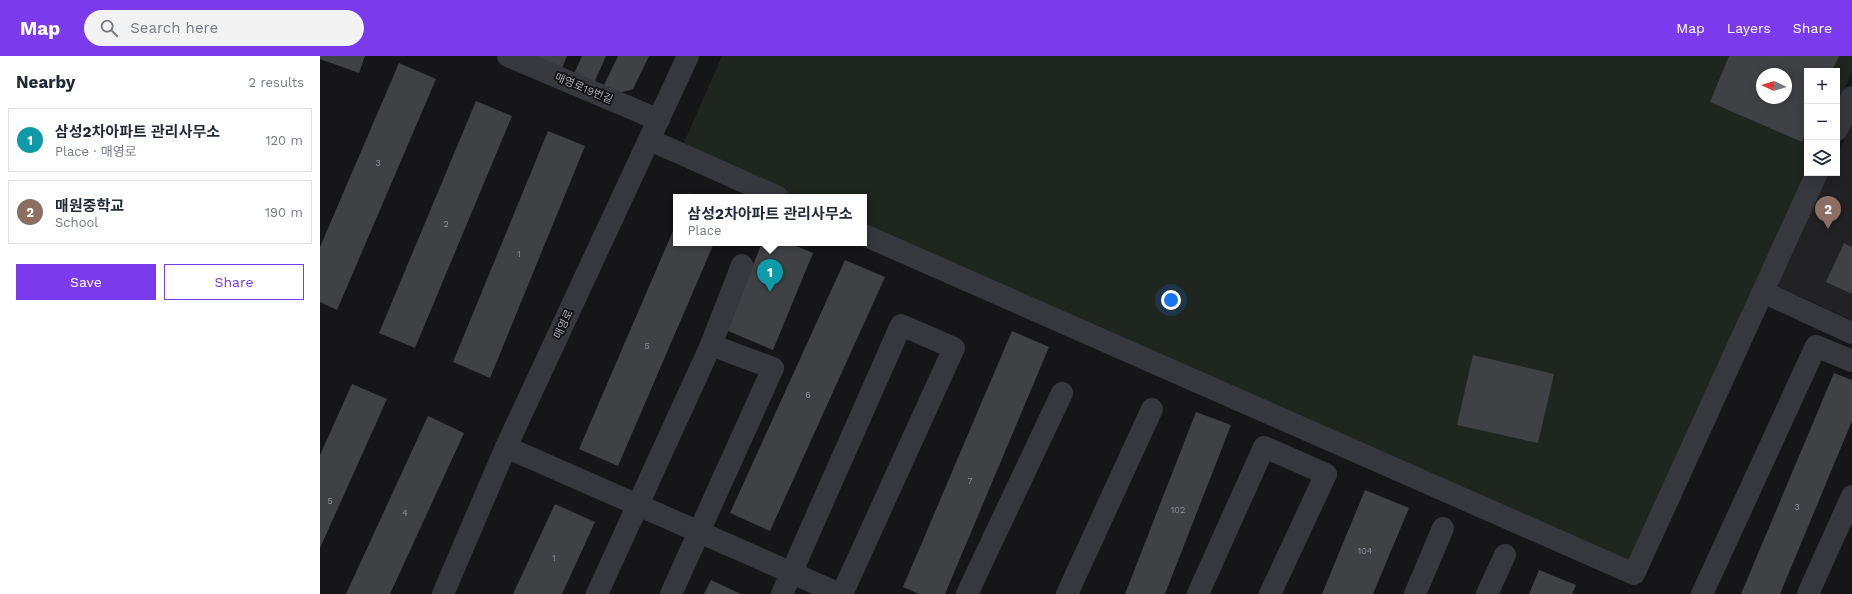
<!DOCTYPE html>
<html lang="en">
<head>
<meta charset="utf-8">
<style>
	body { margin:0; font-family:"Work Sans","Noto Sans KR",sans-serif; background:#f2f2f3; color:#1f2937 }
	.controls { position:absolute; right:12px; top:12px; display:grid; overflow:hidden; border-radius:0px; box-shadow:0 2px 10px #0003 }
	.controls button { width:36px; height:36px; display:grid; place-items:center; padding:0; border:0; border-bottom:1px solid #e0e1e3; background:#fff; color:#1f2937; font:20px sans-serif }
	.compass { position:absolute; left:1436px; top:12px; width:36px; height:36px; border-radius:50%; background:#fff; box-shadow:0 2px 10px #0003; rotate:274deg }
	.you { position:absolute; left:851px; top:244px; width:14px; height:14px; margin:-10px; border:3px solid #fff; border-radius:50%; background:#1a73e8; box-shadow:0 0 0 6px #1a73e833 }
	.badge { display:grid; place-items:center; width:26px; height:26px; border-radius:50%; background:#7c3aed; color:#fff; font-size:13px; font-weight:700 }
	.pin { position:absolute; translate:-50% -33px; filter:drop-shadow(0 1px 2px #0008) }
	.pin::after { content:''; position:absolute; top:21px; width:14px; height:12px; background:inherit; clip-path:polygon(0 0,100% 0,50% 100%) }
	.popup { position:absolute; left:353px; top:138px; width:194px; height:52px; box-sizing:border-box; display:grid; place-content:center; border-radius:0px; background:#fff; filter:drop-shadow(0 1px 3px #0005); font-size:13px; white-space:nowrap; color:#747a83 }
	.popup b { font-size:15px; color:#1f2937 }
	.popup::after { content:''; position:absolute; left:50%; top:100%; margin-left:-8px; border:8px solid transparent; border-top-color:#fff }
	.list { margin:0; padding:0; list-style:none }
	h2 { display:flex; justify-content:space-between; align-items:center; height:52px; margin:0; padding:0 16px; font-size:17px }
	h2 small { font-size:13px; font-weight:400; color:#747a83 }
	.list li { display:grid; grid-template-columns:26px 1fr auto; gap:12px; align-items:center; box-sizing:border-box; height:64px; margin:0 8px 8px; padding:0 8px; border:1px solid #e0e1e3; border-radius:0px }
	.list b { display:block; font-size:15px; white-space:nowrap }
	.list p { margin:0; font-size:13px; white-space:nowrap; color:#747a83 }
	.list em { font-size:13px; font-style:normal; color:#747a83 }
	.actions { display:flex; gap:8px; padding:12px 16px }
	.actions a { flex:1; padding:9px 0; border:1px solid #7c3aed; border-radius:0px; text-align:center; font-size:14px; color:#7c3aed }
	.actions .main { background:#7c3aed; color:#fff }
	.icon { flex:none; width:22px; height:22px; fill:none; stroke:currentColor; stroke-width:2; stroke-linecap:round; stroke-linejoin:round }
	.map { position:relative; flex:none; width:1532px; height:538px; overflow:hidden }
	header { display:flex; align-items:center; gap:24px; box-sizing:border-box; height:56px; padding:0 20px; background:#7c3aed; color:#fff }
	header strong { font-size:19px }
	nav { display:flex; gap:22px; margin-inline-start:auto; font-size:14px }
	.search { width:280px; height:36px; background:#f2f2f3; display:flex; align-items:center; gap:10px; box-sizing:border-box; padding:0 14px; border-radius:22px; color:#747a83; font-size:15px }
	main { display:flex }
	aside { flex:1; background:#fff }
	.map>svg:first-child { display:block }
	.built { fill:#222225 }
	.green { fill:#1e261f; fill-rule:evenodd }
	.building { fill:#404145; fill-rule:evenodd }
	.lines { fill:none; stroke-linecap:round; stroke-linejoin:round }
	.minor { stroke:#37383d; stroke-width:22 }
	.labels { text-anchor:middle; stroke-width:3.5; stroke-linejoin:round; paint-order:stroke }
	.number-label { font-size:9px; fill:#8e929b }
	.street-label { font-size:11px; fill:#a8adb8; stroke:#111113 }
</style>
</head>
<body>
<header>
<strong>Map</strong>
<div class="search"><svg class="icon" aria-label="search" viewBox="0 0 24 24"><circle cx="10" cy="10" r="6"/><path d="M15 15l6 6"/></svg>Search here</div>
<nav><a>Map</a><a>Layers</a><a>Share</a></nav>
</header>
<main>
<aside>
<h2>Nearby<small>2 results</small></h2>
<ul class="list">
<li><span class="badge" style="background:#0f9aa8">1</span><div><b>삼성2차아파트 관리사무소</b><p>Place · 매영로</p></div><em>120 m</em></li>
<li><span class="badge" style="background:#8d6e63">2</span><div><b>매원중학교</b><p>School</p></div><em>190 m</em></li>
</ul>
<div class="actions"><a class="main">Save</a><a>Share</a></div>
</aside>
<div class="map">
<svg width="1532" height="538" viewBox="0 0 1532 538">
	<rect width="100%" height="100%" fill="#161618"/>
	<polygon class="built" points="1532,67 1532,264 1457,230 1509,117 1517,117 1517,100"/>
	<path class="green" d="M402,0H1532V17L1517,50V15H1487V116L1309,507L544,171V141H476L362,91ZM1442,18H1466V42H1442Z"/>
	<g class="building">
		<polygon points="0,0 45,0 39,17 0,3"/>
		<polygon points="214,0 247,0 242,12"/>
		<polygon points="262,0 286,0 274,27 254,18"/>
		<polygon points="298,0 329,0 313,33 297,38 283,31"/>
		<path d="M1409,0H1519L1512,15H1487V74L1482,86L1390,46ZM1442,18H1466V42H1442Z"/>
		<polygon points="79,7 116,23 17,254 0,246 0,191"/>
		<polygon points="156,45 192,60 95,292 59,277"/>
		<polygon points="228,75 265,90 170,322 133,306"/>
		<polygon points="370,137 379,141 368,141"/>
		<polygon points="356,168 356,187 394,187 298,410 259,393"/>
		<polygon points="442,187 469,187 493,197 453,294 406,274"/>
		<polygon points="1524,187 1532,191 1532,238 1506,226"/>
		<polygon points="525,204 565,221 450,475 410,457"/>
		<polygon points="692,275 729,291 625,538 599,538 583,531"/>
		<polygon points="1153,299 1234,318 1218,387 1137,369"/>
		<polygon points="1514,317 1532,324 1532,365 1460,538 1421,538"/>
		<polygon points="32,328 67,343 0,492 0,399"/>
		<polygon points="876,356 911,369 845,538 805,538"/>
		<polygon points="108,360 144,377 70,538 26,538"/>
		<polygon points="1045,434 1089,452 1053,538 1002,538"/>
		<polygon points="235,448 275,466 242,538 193,538"/>
		<polygon points="1219,514 1256,529 1252,538 1209,538"/>
		<polygon points="391,524 421,538 384,538"/>
	</g>
	<g class="lines">
		<g class="minor">
			<polyline points="188,0 339,64"/>
			<polyline points="1517,74 1532,41"/>
			<polyline points="330,84 458,141"/>
			<polyline points="544,179 1314,518 1497,117"/>
			<polyline points="1443,236 1532,277"/>
			<polyline points="186,391 520,538"/>
			<polyline points="123,538 186,391 368,0"/>
			<polyline points="277,538 391,289 422,209"/>
			<polyline points="351,538 453,312 391,289"/>
			<polyline points="462,538 581,269 634,292 522,538"/>
			<polyline points="647,538 742,337"/>
			<polyline points="747,538 832,353"/>
			<polyline points="878,538 944,391 1006,418 950,538"/>
			<polyline points="1095,538 1123,472"/>
			<polyline points="1167,538 1185,499"/>
			<polyline points="1382,538 1496,290 1532,305"/>
			<polyline points="1488,538 1532,440"/>
		</g>
	</g>
	<g class="labels">
		<g class="number-label">
			<text x="58" y="110">3</text>
			<text x="126" y="171">2</text>
			<text x="199" y="201">1</text>
			<text x="327" y="293">5</text>
			<text x="488" y="342">6</text>
			<text x="650" y="428">7</text>
			<text x="10" y="448">5</text>
			<text x="1477" y="454">3</text>
			<text x="858" y="457">102</text>
			<text x="85" y="460">4</text>
			<text x="1045" y="498">104</text>
			<text x="234" y="505">1</text>
		</g>
		<g class="street-label">
			<text transform="translate(264 32) rotate(23)" y="4">매영로19번길</text>
			<text transform="translate(243 268) rotate(-65)" y="4">매영로</text>
		</g>
	</g>
</svg>
<div class="controls">
<button>+</button>
<button>−</button>
<button><svg class="icon" aria-label="layers" viewBox="0 0 24 24"><path d="M12 4l9 5-9 5-9-5zM3 14l9 5 9-5"/></svg></button>
</div>
<svg class="compass" viewBox="-18 -18 36 36"><path d="M0-13l5 13h-10z" fill="#e53935"/><path d="M0 13l5-13h-10z" fill="#747a83"/></svg>
<div class="you"></div>
<div class="pin badge" style="left:450px;top:236px;background:#0f9aa8">1</div>
<div class="popup"><b>삼성2차아파트 관리사무소</b>Place</div>
<div class="pin badge" style="left:1508px;top:173px;background:#8d6e63">2</div>
</div>
</main>
</body>
</html>
